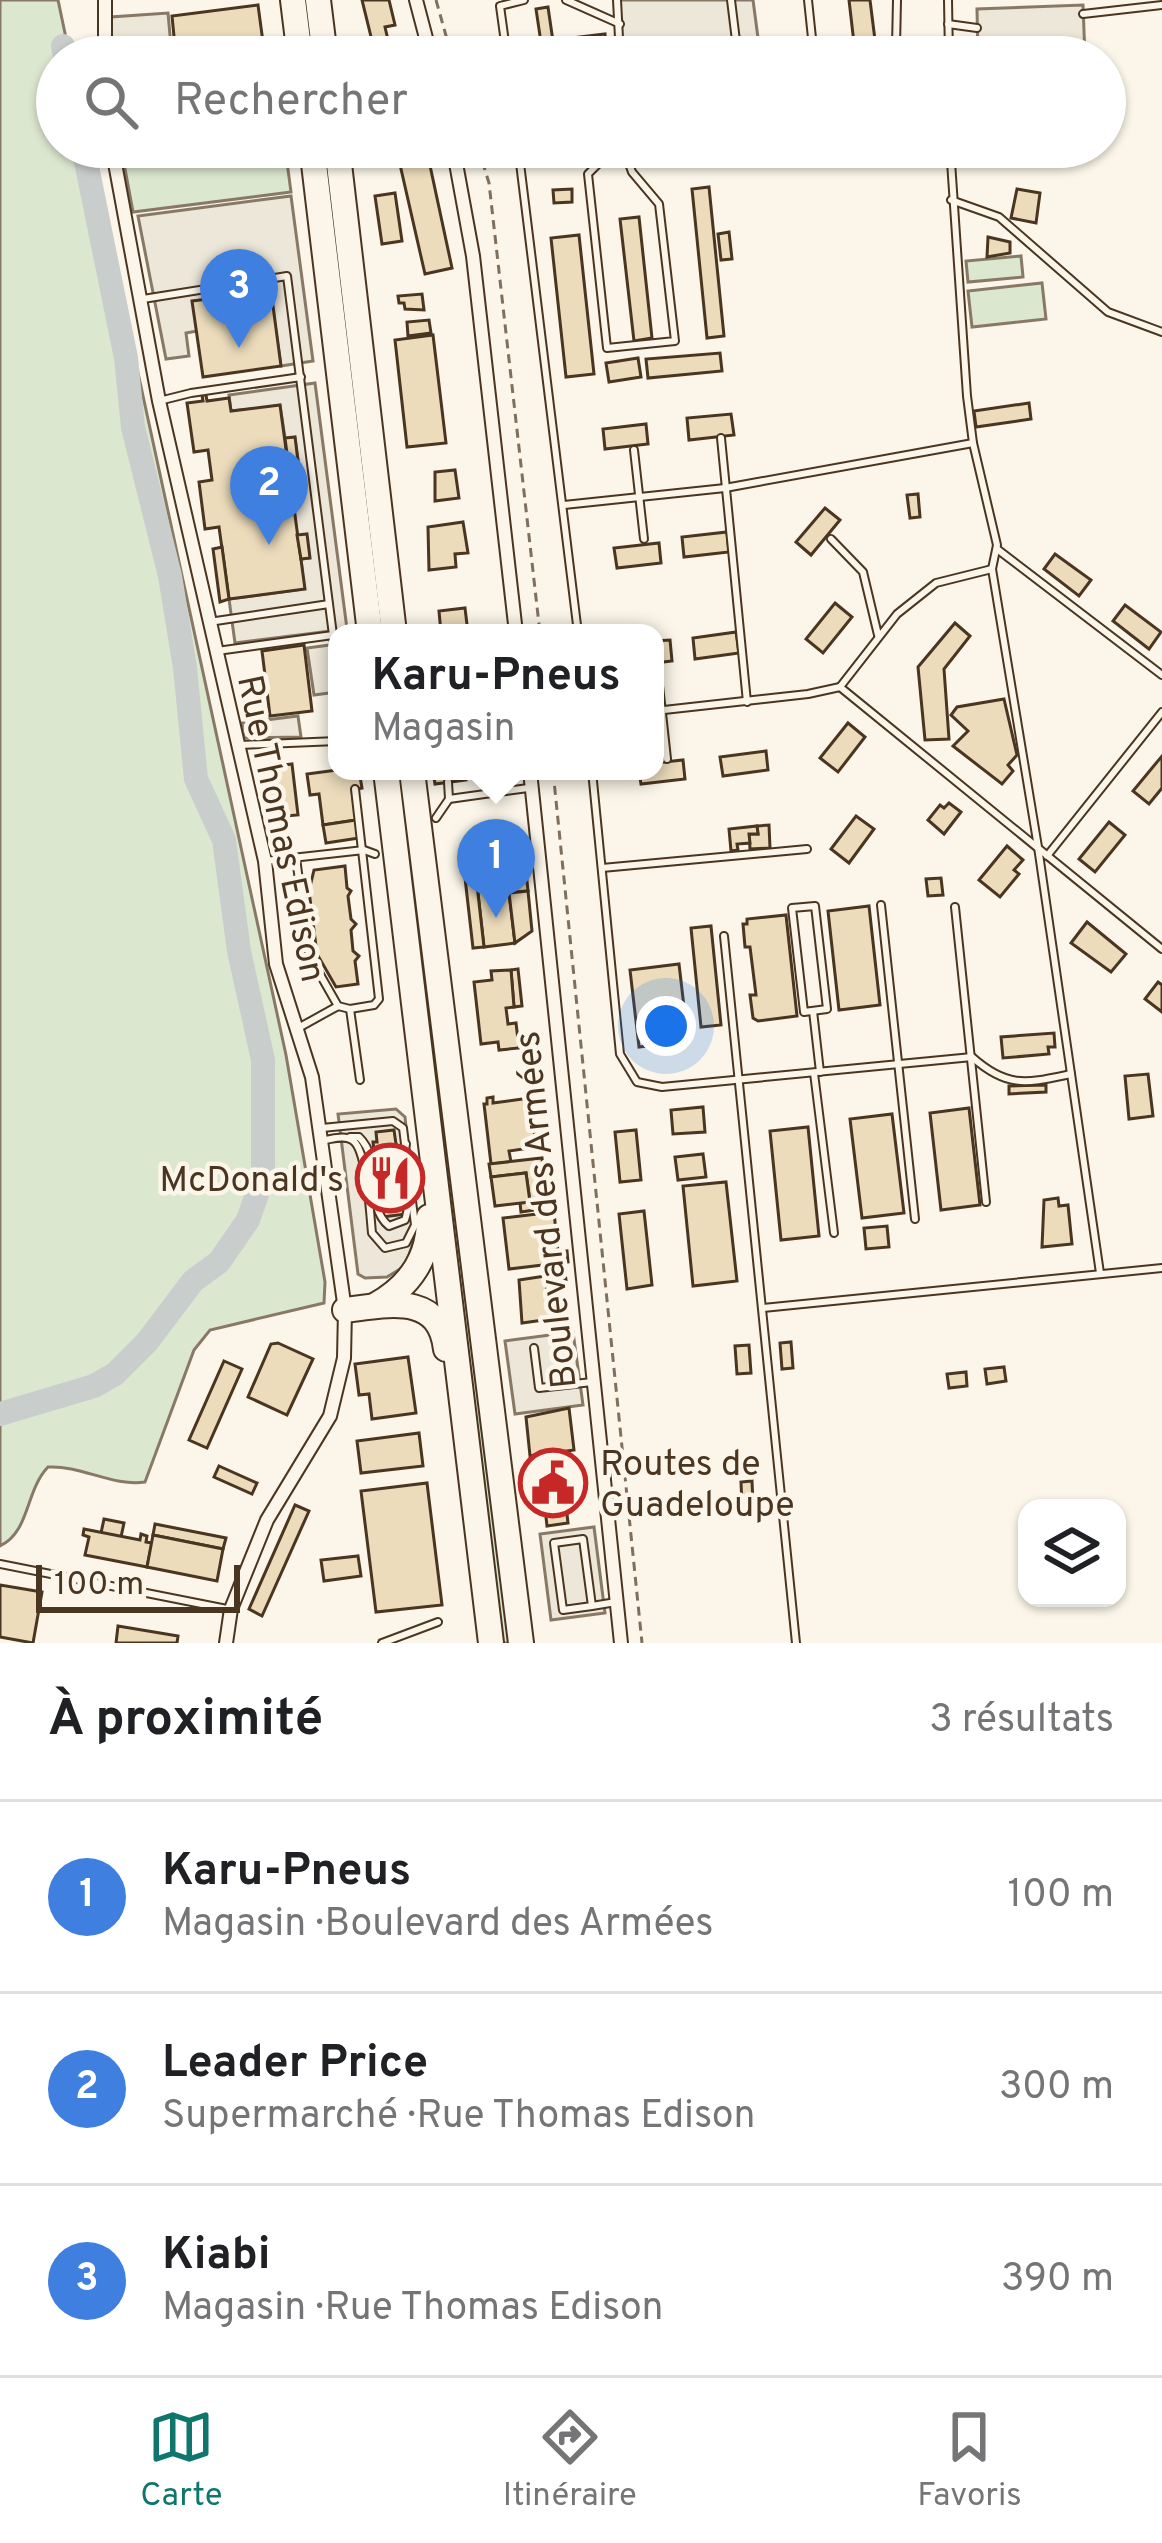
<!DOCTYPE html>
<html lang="fr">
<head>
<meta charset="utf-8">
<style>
	body { margin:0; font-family:Overpass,sans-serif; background:#f6f6f6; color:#202124 }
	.controls { position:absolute; right:36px; bottom:36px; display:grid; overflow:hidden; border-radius:24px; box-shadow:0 3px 9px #0004 }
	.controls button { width:108px; height:108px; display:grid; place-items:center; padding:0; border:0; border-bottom:3px solid #e0e0e0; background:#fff; color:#202124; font:60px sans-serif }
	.scale { position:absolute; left:36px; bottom:30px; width:204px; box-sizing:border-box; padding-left:12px; border:6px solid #4a3520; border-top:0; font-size:33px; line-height:42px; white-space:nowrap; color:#4a3520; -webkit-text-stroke:9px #fbf6e9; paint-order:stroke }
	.you { position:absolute; left:666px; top:1026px; width:42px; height:42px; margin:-30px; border:9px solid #fff; border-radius:50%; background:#1a73e8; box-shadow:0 0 0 18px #1a73e833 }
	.badge { display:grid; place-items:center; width:78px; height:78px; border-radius:50%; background:#0f766e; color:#fff; font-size:39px; font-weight:700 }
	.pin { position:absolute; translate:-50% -99px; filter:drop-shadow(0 3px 6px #0008) }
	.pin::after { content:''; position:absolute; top:63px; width:42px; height:36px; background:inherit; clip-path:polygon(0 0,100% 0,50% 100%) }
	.popup { position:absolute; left:328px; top:624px; width:336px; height:156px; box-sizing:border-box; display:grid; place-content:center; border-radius:24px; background:#fff; filter:drop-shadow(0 3px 9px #0005); font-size:39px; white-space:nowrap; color:#757577 }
	.popup b { font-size:45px; color:#202124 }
	.popup::after { content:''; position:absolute; left:50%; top:100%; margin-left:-24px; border:24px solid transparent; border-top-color:#fff }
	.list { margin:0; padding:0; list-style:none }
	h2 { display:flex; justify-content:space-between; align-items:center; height:156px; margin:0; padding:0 48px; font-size:51px }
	h2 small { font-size:39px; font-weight:400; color:#757577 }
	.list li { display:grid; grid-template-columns:78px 1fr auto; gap:36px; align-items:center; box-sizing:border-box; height:192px; padding:0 48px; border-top:3px solid #e0e0e0 }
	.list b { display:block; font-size:45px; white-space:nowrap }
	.list p { margin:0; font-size:39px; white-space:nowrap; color:#757577 }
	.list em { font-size:39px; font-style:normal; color:#757577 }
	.icon { flex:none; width:66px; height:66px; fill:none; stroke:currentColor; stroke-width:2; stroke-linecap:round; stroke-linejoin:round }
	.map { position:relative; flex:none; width:1162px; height:1643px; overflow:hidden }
	.search { position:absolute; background:#fff; box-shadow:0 3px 9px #0004; left:36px; right:36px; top:36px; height:132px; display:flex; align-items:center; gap:30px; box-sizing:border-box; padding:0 42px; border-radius:66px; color:#757577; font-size:45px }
	.sheet { height:732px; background:#fff }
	nav { display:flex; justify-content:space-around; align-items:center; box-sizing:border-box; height:168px; border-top:3px solid #e0e0e0; background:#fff; font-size:33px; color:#757577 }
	nav a { display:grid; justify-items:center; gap:6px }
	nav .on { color:#0f766e }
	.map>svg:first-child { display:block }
	.green { fill:#dce7d0; stroke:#887966; stroke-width:3 }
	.parking { fill:#ede7d9; stroke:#887966; stroke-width:3 }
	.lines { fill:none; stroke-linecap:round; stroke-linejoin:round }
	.river { stroke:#c9cecd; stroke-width:24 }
	.building { fill:#ecdcbc; stroke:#4a3520; stroke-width:3 }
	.lane-casing { stroke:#4a3520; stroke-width:10 }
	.street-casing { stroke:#4a3520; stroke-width:16 }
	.highway-casing { stroke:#4a3520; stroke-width:28 }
	.path { stroke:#7f6f5c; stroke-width:3; stroke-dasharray:9 6; stroke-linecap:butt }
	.lane { stroke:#fbf6e9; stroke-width:6 }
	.street { stroke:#fbf6e9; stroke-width:12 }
	.highway { stroke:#fbf6e9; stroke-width:24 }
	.labels { text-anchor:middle; stroke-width:9; stroke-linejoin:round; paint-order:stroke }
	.street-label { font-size:36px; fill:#4a3520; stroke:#fbf6e9 }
	.poi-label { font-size:36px; fill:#4a3520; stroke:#fbf6e9; text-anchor:end }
</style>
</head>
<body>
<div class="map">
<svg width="1162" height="1643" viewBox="0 0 1162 1643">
	<rect width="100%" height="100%" fill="#fbf6e9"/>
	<g class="green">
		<path d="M0,0H58L70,57H57V147H89L286,1055L325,1282L324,1303L210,1330L194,1350L145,1482C113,1487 81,1465 48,1467C25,1491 30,1532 0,1546Z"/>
		<polygon points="121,147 285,147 291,192 133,212"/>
		<polygon points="1021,256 1023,277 968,282 966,261"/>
		<polygon points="1042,283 1046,319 972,327 968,291"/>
		<polygon points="394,771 404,771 511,1643 501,1643"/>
	</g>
	<g class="parking">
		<polygon points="617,0 753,0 758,38 624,55"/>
		<polygon points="1083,5 1085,57 978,57 977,9"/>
		<polygon points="168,13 172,57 112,57 111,17"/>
		<polygon points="291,196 313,361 281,366 270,291 193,301 197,331 186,333 189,356 166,359 138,216"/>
		<polygon points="315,383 347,629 235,643 229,599 304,589 301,559 309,558 297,535 288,462 298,460 295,438 285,438 280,406 231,411 229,395"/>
		<polygon points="330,645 337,692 314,695 307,648"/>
		<polygon points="298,716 301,737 244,738 242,723"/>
		<polygon points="396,1109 405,1117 417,1232 405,1266 387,1277 365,1278 358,1274 338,1114"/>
		<polygon points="573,1332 583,1405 515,1414 505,1341"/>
		<polygon points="594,1527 605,1613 551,1620 540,1534"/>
	</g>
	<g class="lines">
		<g class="river">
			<polyline points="63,46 65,57"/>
			<polyline points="0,1414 94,1386 115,1374 147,1342 193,1281 219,1262 248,1220 263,1177 263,1060 239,951 224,840 196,779 185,668 170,576 133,427 126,358 83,147"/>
		</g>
	</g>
	<g class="building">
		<polygon points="362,0 389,0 395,25 385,27 392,57 376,57"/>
		<polygon points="849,0 870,0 875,40 854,43"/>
		<polygon points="258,5 265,57 176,57 172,16"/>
		<polygon points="548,7 555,55 543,56 536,9"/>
		<polygon points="605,34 607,57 573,57 571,38"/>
		<polygon points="396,147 426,147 452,268 425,274"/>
		<polygon points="637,147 741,147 742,153 640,166"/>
		<polygon points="709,187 724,336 707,338 692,189"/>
		<polygon points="572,189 572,202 554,203 553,190"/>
		<polygon points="1017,189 1040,193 1036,223 1011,218"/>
		<polygon points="395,193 402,241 382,244 375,196"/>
		<polygon points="639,217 652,338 634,341 620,219"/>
		<polygon points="729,232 732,259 721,260 718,234"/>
		<polygon points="579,235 594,374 566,377 551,238"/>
		<polygon points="988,237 1010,242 1010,253 987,257"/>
		<polygon points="271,291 281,366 203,377 192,301"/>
		<polygon points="422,294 424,310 405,309 404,303 399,303 398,296"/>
		<polygon points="429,320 431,333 408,336 407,322"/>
		<polygon points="433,335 446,443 407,447 395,340"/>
		<polygon points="720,353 722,371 648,378 646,359"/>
		<polygon points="638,358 641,377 609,382 606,363"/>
		<polygon points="202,395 206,395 207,401 229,398 231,411 280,405 305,589 229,599 219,527 205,529 199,482 212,480 208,450 194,452 187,403 203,401"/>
		<polygon points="1029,403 1031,419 976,427 974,411"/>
		<polygon points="731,414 734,435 689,440 687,418"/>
		<polygon points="646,424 648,444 605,449 603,429"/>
		<polygon points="295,437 298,461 288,462 285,438"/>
		<polygon points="455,470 459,498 435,501 435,472"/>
		<polygon points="918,494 920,517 910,518 907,495"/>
		<polygon points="825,508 840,520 811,555 796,542"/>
		<polygon points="463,522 468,553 455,554 456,567 429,570 428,527"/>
		<polygon points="727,532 729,552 684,557 682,537"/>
		<polygon points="307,534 310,558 301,559 297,535"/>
		<polygon points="659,543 661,563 617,568 614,548"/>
		<polygon points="222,547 229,599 220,602 213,549"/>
		<polygon points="1055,554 1091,580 1079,596 1044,569"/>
		<polygon points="835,603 852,617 823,653 806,639"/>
		<polygon points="1125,605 1161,632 1149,649 1113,621"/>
		<polygon points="465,608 468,633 441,633 439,611"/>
		<polygon points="955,623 970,636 944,669 949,739 925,740 918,667"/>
		<polygon points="736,632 739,653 695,659 693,638"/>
		<polygon points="670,640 672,661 655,663 655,641"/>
		<polygon points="304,645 312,711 270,716 262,651"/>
		<polygon points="1004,699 1017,755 1008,765 1013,771 1002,784 953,746 968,731 951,715 957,707"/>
		<polygon points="848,723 865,737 838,772 820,758"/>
		<polygon points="766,751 768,770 723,776 720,757"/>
		<polygon points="1162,756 1162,788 1149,804 1133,791"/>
		<polygon points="683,760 685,779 641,784 639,771 655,771 655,763"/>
		<polygon points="292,764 298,815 274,817 260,768"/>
		<polygon points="337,770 359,771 362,788 352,790 356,820 323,825 319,794 310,795 307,774"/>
		<polygon points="433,771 465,771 466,780 435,784"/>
		<polygon points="949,803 961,812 944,834 928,820 940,805 944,808"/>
		<polygon points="856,816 874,829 849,863 831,849"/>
		<polygon points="356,820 359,838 326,843 323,825"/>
		<polygon points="1109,822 1125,835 1095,872 1079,859"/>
		<polygon points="769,825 770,848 750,849 749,834 758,834 757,826"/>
		<polygon points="757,826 758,834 749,834 750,843 737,844 738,850 731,851 729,829"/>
		<polygon points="1007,846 1023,860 1014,870 1019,874 1000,897 979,880"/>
		<polygon points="525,862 528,891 509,893 515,943 484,947 475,867"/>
		<polygon points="345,866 347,888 351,891 348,896 351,919 356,924 351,930 353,951 359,956 355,961 358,984 336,987 317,954 309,891 314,870"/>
		<polygon points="475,867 484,947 473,948 464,869"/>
		<polygon points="941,878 943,895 928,896 926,879"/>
		<polygon points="528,891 532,931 515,943 509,893"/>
		<polygon points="869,906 880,1005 839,1010 828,911"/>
		<polygon points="786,915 797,1016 758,1021 753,1018 750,995 756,995 750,947 745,947 743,924 747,924 747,919"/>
		<polygon points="1087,922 1126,954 1111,972 1071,943"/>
		<polygon points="711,926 721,1025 701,1027 691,928"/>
		<polygon points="679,964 688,1041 639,1047 630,970"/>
		<polygon points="518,969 522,1006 514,1007 511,970"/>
		<polygon points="511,970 514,1007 506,1008 508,1024 516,1023 519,1048 499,1050 498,1042 481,1044 474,982 492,980 491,971"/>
		<polygon points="1158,982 1162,985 1162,1012 1145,999"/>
		<polygon points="1054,1033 1055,1047 1048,1047 1049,1054 1003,1058 1001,1037"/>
		<polygon points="1148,1074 1153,1116 1129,1119 1125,1076"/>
		<polygon points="1046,1085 1046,1092 1009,1094 1009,1086"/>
		<polygon points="493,1097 493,1103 530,1098 536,1147 509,1151 511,1162 491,1164 484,1104 487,1104 487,1098"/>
		<polygon points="703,1107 705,1132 673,1134 671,1110"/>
		<polygon points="969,1108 980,1205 941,1210 930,1113"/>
		<polygon points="892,1114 904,1213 862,1218 850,1119"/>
		<polygon points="808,1127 819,1236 781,1240 770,1131"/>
		<polygon points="394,1130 406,1214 382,1217 373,1142 377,1142 376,1132"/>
		<polygon points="636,1130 641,1180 620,1182 615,1132"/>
		<polygon points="703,1154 706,1177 678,1180 675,1157"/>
		<polygon points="542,1158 548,1208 521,1212 520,1203 530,1202 526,1173 491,1177 489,1164"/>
		<polygon points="526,1173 530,1202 495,1206 491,1177"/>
		<polygon points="726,1182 737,1281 693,1286 683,1186"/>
		<polygon points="1058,1198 1059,1206 1068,1205 1072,1244 1042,1247 1044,1200"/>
		<polygon points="644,1211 652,1285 627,1289 619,1214"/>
		<polygon points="554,1212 558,1252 567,1251 568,1262 509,1269 503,1218"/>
		<polygon points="887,1226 889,1247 866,1249 864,1228"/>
		<polygon points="565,1273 566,1280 546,1284 551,1319 522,1323 519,1280"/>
		<polygon points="791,1342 793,1368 782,1369 780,1343"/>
		<polygon points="278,1343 313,1359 287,1415 248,1397 271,1344"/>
		<polygon points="749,1345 751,1373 737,1374 735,1346"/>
		<polygon points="408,1357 416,1413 372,1419 369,1394 359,1395 355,1364"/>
		<polygon points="224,1361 242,1369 207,1448 189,1440"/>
		<polygon points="1004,1367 1006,1381 987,1384 985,1369"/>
		<polygon points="966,1372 967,1386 949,1388 947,1374"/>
		<polygon points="569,1408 574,1450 560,1452 568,1523 547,1526 539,1454 530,1456 526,1417"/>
		<polygon points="419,1433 423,1466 361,1473 357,1441"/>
		<polygon points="568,1464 573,1501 566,1502 561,1465"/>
		<polygon points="219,1466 257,1483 252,1494 214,1477"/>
		<polygon points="752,1481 753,1504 742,1505 741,1482"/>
		<polygon points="427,1483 442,1605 376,1612 361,1491"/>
		<polygon points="295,1505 309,1511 262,1616 249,1609"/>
		<polygon points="104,1519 124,1523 121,1537 101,1533"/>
		<polygon points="155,1524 226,1538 223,1549 153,1535"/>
		<polygon points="84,1529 140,1540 141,1534 147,1536 146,1542 152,1543 147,1567 85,1555 89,1537 83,1535"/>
		<polygon points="153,1535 223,1549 217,1581 147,1567"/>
		<polygon points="358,1556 361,1576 324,1581 321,1560"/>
		<polygon points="0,1585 42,1592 33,1643 0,1637"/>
		<polygon points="118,1626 178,1636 177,1643 116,1643"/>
	</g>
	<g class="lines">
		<defs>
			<g id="lane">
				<polyline points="566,0 620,24"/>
				<polyline points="617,0 620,57"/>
				<polyline points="731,0 738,57"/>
				<polyline points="808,0 814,57"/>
				<polyline points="948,0 949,57"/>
				<polyline points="1083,14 1162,5"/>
				<polyline points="948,24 977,28"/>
				<polyline points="507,57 500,6 524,0"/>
				<polyline points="891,57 896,47 897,0"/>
				<polyline points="518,147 578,633"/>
				<polyline points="623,147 632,172 659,204 675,341 607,348 588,174 602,160 625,156"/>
				<polyline points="950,147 967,396 973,443 997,545 992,569 1038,847 1100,1273"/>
				<polyline points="951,200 999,217 1108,312 1162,332"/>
				<polyline points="143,299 287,276 329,604 209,622"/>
				<polyline points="159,401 191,393 301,377"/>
				<polyline points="721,438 747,702"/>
				<polyline points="634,450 644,539"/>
				<polyline points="564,505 725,488 973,443"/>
				<polyline points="831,539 863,572 878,635"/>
				<polyline points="997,549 1162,675"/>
				<polyline points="329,604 337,666"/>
				<polyline points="217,651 333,635"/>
				<polyline points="657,667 667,759"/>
				<polyline points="840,687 1162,949"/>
				<polyline points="337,710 337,731"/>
				<polyline points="655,711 808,694 840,687 897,614 936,583 992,569"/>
				<polyline points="240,745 337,741"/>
				<path d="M592,771L620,1054L637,1082L662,1087L972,1057C1008,1089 1027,1083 1071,1074"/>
				<polyline points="449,799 528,788"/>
				<polyline points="436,818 449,799 448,782"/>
				<polyline points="1047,856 1162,712"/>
				<polyline points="296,858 309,955 338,1006"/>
				<polyline points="265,861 364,850 375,854"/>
				<polyline points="602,868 807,849"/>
				<polyline points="881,905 915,1219"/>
				<polygon points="815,906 827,1009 804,1012 792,908"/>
				<polyline points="955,907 986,1202"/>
				<polyline points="724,936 796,1643"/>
				<polyline points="350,1009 360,1080"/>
				<polyline points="813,1011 820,1072"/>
				<polyline points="300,1027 338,1006 350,1009 374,1005 379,999 355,789"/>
				<polyline points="814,1073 834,1233"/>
				<path d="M322,1128L393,1121L403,1128L415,1225L406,1243L385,1248L372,1233C370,1214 367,1148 352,1140C344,1135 333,1139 324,1140"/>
				<path d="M350,1137H359C384,1161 363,1205 389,1226L405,1220C414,1196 398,1169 406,1144"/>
				<polyline points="763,1308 1162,1268"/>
				<polyline points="534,1348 539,1388 592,1382"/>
				<polyline points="0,1564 227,1609"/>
				<polyline points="592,1606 563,1610 554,1543 583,1539 592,1606 616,1602"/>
				<polyline points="382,1643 438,1622"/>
			</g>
			<g id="street">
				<polyline points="105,0 105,57"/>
				<polyline points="416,0 431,57"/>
				<polyline points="112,147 159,401 265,861 276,964 312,1077 345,1310 344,1358 330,1416 267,1520 231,1609 226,1643"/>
				<polyline points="453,147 473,256 516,633"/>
				<polyline points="530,771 621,1643"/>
			</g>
			<g id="highway">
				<polyline points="293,0 300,57"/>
				<polyline points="318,0 325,57"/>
				<polyline points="312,147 370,633"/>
				<polyline points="337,147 394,633"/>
				<polyline points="386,771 491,1643"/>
				<polyline points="412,771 521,1643"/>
				<path d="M376,1305C410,1286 430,1257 429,1217"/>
				<path d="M345,1310C388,1305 439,1292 446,1349"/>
			</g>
		</defs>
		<use href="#lane" class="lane-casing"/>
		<use href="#street" class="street-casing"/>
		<use href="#highway" class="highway-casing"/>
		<g class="path">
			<polyline points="436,0 452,57"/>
			<polyline points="478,147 489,183 540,633"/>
			<polyline points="553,771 642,1643"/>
		</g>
		<use href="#lane" class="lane"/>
		<use href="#street" class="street"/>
		<use href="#highway" class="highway"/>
	</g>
	<defs>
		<symbol id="restaurant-ring" viewBox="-11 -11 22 22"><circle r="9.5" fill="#fbf6e9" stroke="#c62828" stroke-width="1.5"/><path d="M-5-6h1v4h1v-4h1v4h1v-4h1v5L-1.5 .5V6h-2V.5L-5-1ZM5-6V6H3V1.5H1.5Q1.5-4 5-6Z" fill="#c62828"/></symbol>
		<symbol id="civic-ring" viewBox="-11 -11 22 22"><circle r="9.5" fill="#fbf6e9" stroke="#c62828" stroke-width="1.5"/><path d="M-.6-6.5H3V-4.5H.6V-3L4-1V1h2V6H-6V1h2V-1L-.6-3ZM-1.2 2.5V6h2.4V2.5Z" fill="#c62828"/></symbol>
	</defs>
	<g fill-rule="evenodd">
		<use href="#restaurant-ring" x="352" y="1140" width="76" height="76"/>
		<use href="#civic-ring" x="515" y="1445" width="76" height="76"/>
	</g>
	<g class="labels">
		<g class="street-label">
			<text transform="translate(283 828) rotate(78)" y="13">Rue Thomas Edison</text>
			<text transform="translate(544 1210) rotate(-96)" y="13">Boulevard des Armées</text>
		</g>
		<g class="poi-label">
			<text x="344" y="1191">McDonald's</text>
			<text x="600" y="1475" text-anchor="start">Routes de<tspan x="600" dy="41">Guadeloupe</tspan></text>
		</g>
	</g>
</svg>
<div class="controls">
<button><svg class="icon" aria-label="layers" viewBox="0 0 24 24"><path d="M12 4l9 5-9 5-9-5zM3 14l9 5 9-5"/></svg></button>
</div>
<div class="scale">100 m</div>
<div class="you"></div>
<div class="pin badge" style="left:496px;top:918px;background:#3f7fe0">1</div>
<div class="popup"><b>Karu-Pneus</b>Magasin</div>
<div class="pin badge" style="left:269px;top:545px;background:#3f7fe0">2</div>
<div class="pin badge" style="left:239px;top:348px;background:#3f7fe0">3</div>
<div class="search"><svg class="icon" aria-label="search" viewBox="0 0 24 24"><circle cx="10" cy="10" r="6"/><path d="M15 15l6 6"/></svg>Rechercher</div>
</div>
<section class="sheet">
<h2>À proximité<small>3 résultats</small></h2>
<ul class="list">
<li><span class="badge" style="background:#3f7fe0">1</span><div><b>Karu-Pneus</b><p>Magasin · Boulevard des Armées</p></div><em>100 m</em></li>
<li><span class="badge" style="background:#3f7fe0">2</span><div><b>Leader Price</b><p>Supermarché · Rue Thomas Edison</p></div><em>300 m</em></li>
<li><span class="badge" style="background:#3f7fe0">3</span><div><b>Kiabi</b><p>Magasin · Rue Thomas Edison</p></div><em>390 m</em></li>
</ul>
</section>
<nav>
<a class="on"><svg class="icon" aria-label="map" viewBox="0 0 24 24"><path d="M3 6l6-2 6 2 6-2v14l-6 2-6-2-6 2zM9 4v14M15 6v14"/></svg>Carte</a>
<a><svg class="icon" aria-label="directions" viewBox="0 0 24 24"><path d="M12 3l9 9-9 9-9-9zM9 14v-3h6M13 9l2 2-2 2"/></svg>Itinéraire</a>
<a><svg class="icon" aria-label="saved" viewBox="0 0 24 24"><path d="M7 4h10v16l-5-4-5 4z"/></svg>Favoris</a>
</nav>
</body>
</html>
